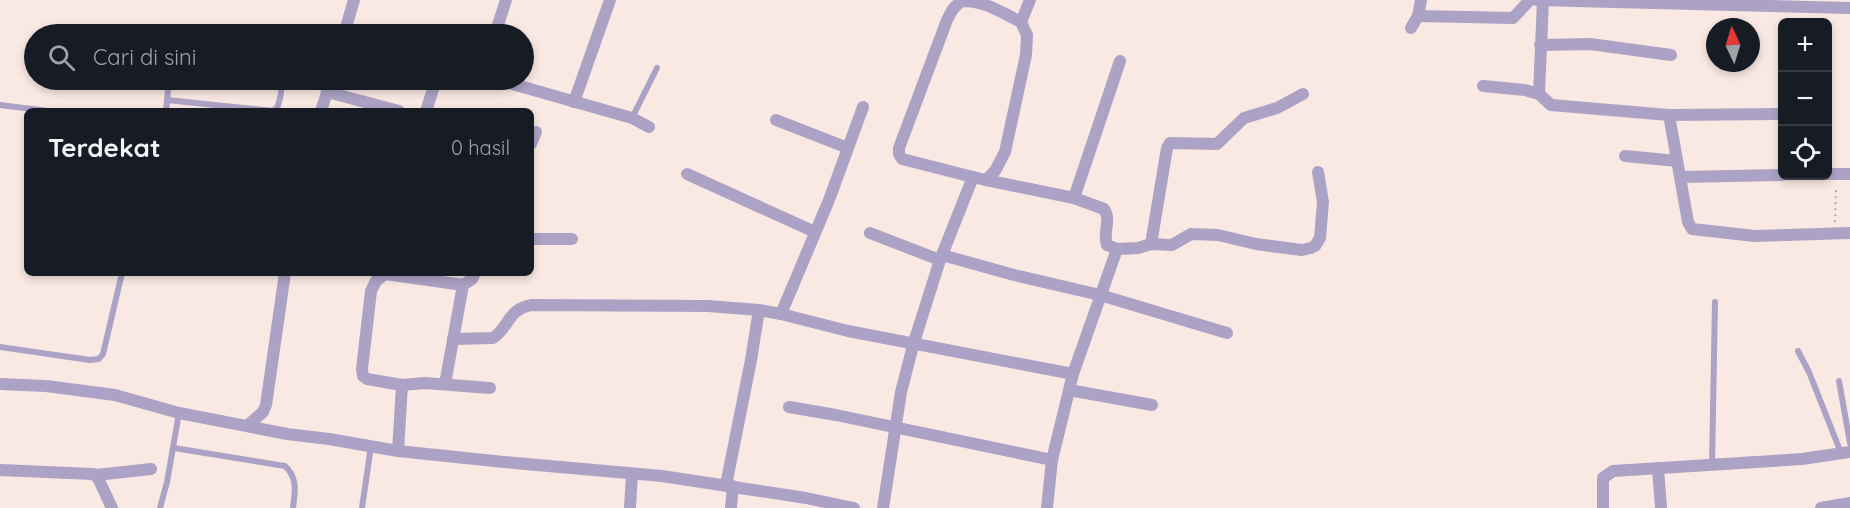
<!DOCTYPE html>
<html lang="id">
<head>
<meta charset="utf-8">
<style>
	body { margin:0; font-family:Quicksand,sans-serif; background:#20242c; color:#f1f3f6 }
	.controls { position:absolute; right:18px; top:18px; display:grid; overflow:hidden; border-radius:9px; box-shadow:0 3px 9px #0003 }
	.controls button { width:54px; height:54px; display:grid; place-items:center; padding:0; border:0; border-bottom:2px solid #363941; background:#171b24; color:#f1f3f6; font:30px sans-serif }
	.compass { position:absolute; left:1706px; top:18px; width:54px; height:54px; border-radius:50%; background:#171b24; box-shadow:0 3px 9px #0003; rotate:356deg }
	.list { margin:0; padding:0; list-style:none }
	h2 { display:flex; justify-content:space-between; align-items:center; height:78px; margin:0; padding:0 24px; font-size:26px }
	h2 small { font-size:20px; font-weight:400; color:#9ea1a6 }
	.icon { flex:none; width:33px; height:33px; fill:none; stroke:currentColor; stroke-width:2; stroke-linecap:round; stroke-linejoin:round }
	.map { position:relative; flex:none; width:1850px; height:508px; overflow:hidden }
	.search { position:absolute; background:#171b24; box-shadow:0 3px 9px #0003; left:24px; top:24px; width:510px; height:66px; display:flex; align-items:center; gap:15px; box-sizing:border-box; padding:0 21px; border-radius:33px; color:#9ea1a6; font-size:22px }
	.panel { position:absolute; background:#171b24; box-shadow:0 3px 9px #0003; left:24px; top:108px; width:510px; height:168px; border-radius:9px }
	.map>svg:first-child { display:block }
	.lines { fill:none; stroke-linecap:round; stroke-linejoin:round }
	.path { stroke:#a89b97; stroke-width:2; stroke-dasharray:1.5 4.5; stroke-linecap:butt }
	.lane { stroke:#aca2c5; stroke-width:6 }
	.street { stroke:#aca2c5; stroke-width:12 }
</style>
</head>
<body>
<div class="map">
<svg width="1850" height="508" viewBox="0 0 1850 508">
	<rect width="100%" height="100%" fill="#fae9e3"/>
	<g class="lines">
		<g class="path">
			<polyline points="357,31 366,34"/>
			<polyline points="1835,222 1836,186"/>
		</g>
		<g class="lane">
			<path d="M167,100L273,111L277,108C280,100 284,88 279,80"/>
			<polyline points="0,105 48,111"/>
			<polyline points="166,111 169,80"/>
			<polyline points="632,118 657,68"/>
			<polyline points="0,347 90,360 99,359 103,354 122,273"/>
			<polyline points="1798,351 1809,372 1841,453"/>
			<polyline points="1839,381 1850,443"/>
			<path d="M174,448L285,466C298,478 295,492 293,508"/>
			<polyline points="1712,464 1715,302"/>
			<polyline points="160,508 167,482 179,413"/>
			<polyline points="362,508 371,446"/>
		</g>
		<g class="street">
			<polyline points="1537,0 1850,8"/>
			<polyline points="1418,16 1513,18 1530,0"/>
			<polyline points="1411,28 1418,16 1421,0"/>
			<polyline points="496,31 506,0"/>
			<polyline points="344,34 354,0"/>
			<polyline points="1540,45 1590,44 1671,55"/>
			<polyline points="498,80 632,118 649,127"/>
			<polyline points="1483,86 1525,90 1539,94 1551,105 1669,115 1782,114"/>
			<polyline points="327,92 399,111"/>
			<polyline points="1539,94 1543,0"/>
			<polyline points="574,102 610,0"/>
			<polyline points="321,111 331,80"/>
			<polyline points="426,111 436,80"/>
			<polyline points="1669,115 1688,222 1692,229 1755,236 1850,233"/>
			<polyline points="776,120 848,148"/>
			<polyline points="531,144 536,132"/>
			<polyline points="1625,156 1677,161"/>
			<polyline points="687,174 815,232"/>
			<polyline points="1828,174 1850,174"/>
			<path d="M973,177L902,159L899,154V148L947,20L953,9L961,1C983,0 1001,12 1021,22"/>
			<polyline points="1681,177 1782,175"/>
			<path d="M986,180L1074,198L1104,209C1112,221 1102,233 1107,245L1117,249"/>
			<polyline points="1074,198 1120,61"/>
			<polyline points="870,233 940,260"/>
			<polyline points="531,239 572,239"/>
			<polyline points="1151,244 1167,148 1170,143 1217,144 1244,118 1277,108 1303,94"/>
			<polyline points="942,255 1014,275 1100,295 1227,333"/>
			<polyline points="463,285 385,274 376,281 371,291 362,369 363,376 367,379 402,385 425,383 490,388"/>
			<polyline points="781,314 848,331 1073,374"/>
			<path d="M453,339L493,338C510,327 507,309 532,305L708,306L759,310"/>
			<polyline points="0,384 46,386 115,395 179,413 287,434 329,439 398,451 504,462 662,476 806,498 854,508"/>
			<polyline points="445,384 463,285 472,279 475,273"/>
			<polyline points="1069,390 1152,405"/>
			<polyline points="789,407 836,415 1052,460"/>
			<polyline points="248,425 263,412 266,405 285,273"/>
			<polyline points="398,451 402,385"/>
			<polyline points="1658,468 1661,508"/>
			<polyline points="0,470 93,474 98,478 112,508"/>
			<polyline points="96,475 151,469"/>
			<polyline points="726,485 751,360 759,310 781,314 829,200 863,107"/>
			<polyline points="630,508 632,474"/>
			<polyline points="731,508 733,486"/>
			<polyline points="883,508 901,392 914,342 940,260 973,177 986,180 995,171 1005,152 1026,55 1027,35 1021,22 1030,0"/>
			<polyline points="1047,508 1052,460 1073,374 1117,249 1138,248 1151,244 1172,245 1191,234 1218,235 1256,244 1302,250 1311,248 1315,246 1320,238 1323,202 1318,172"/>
			<polyline points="1603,508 1603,478 1613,471 1802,459 1850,452"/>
			<polyline points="1821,508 1850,503"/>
		</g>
	</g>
</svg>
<div class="controls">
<button>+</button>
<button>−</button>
<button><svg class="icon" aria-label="locate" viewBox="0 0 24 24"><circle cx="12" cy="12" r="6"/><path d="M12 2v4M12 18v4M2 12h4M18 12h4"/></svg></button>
</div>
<svg class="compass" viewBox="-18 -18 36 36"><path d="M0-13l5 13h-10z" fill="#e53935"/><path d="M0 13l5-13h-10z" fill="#9ea1a6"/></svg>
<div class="search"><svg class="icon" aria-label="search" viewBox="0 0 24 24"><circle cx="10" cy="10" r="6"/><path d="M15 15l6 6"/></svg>Cari di sini</div>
<section class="panel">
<h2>Terdekat<small>0 hasil</small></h2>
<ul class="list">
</ul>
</section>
</div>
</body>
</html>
